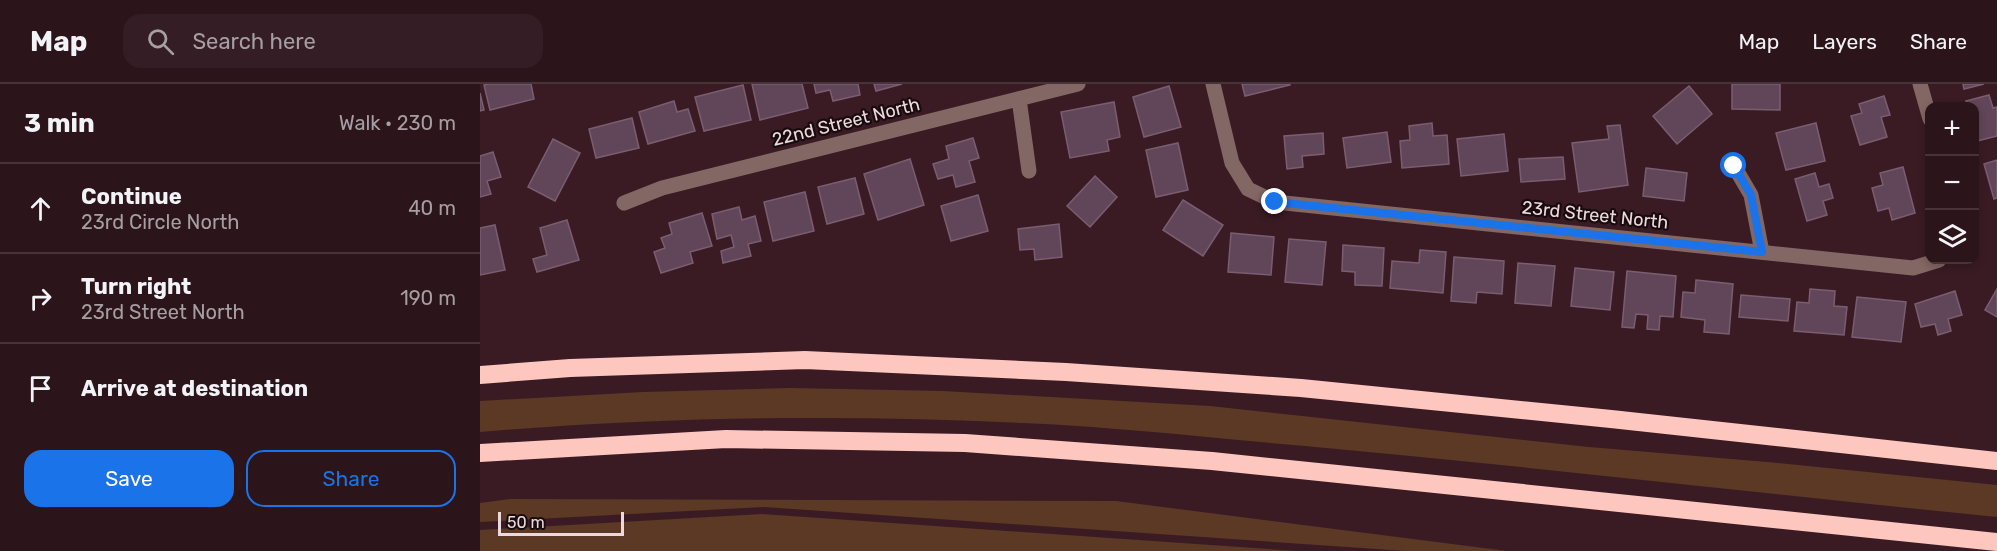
<!DOCTYPE html>
<html lang="en">
<head>
<meta charset="utf-8">
<style>
	body { margin:0; font-family:Rubik,sans-serif; background:#341d24; color:#f1f3f6 }
	.controls { position:absolute; right:18px; top:18px; display:grid; overflow:hidden; border-radius:12px; box-shadow:0 3px 9px #0003 }
	.controls button { width:54px; height:54px; display:grid; place-items:center; padding:0; border:0; border-bottom:2px solid #48333a; background:#2c141b; color:#f1f3f6; font:30px sans-serif }
	.scale { position:absolute; left:18px; bottom:15px; width:126px; box-sizing:border-box; padding-left:6px; border:3px solid #edd8dd; border-top:0; font-size:16px; line-height:21px; white-space:nowrap; color:#edd8dd; -webkit-text-stroke:4px #180b0e; paint-order:stroke }
	.stop { position:absolute; width:18px; height:18px; margin:-14px; border:4px solid #1a73e8; border-radius:50%; background:#fff }
	.stop.end { background:#1a73e8; border-color:#fff; box-shadow:0 2px 6px #0008 }
	.list { margin:0; padding:0; list-style:none }
	h2 { display:flex; justify-content:space-between; align-items:center; height:78px; margin:0; padding:0 24px; font-size:26px }
	h2 small { font-size:20px; font-weight:400; color:#a69ea3 }
	.list li { display:grid; grid-template-columns:39px 1fr auto; gap:18px; align-items:center; box-sizing:border-box; height:90px; padding:0 24px; border-top:2px solid #48333a }
	.list b { display:block; font-size:22px; white-space:nowrap }
	.list p { margin:0; font-size:20px; white-space:nowrap; color:#a69ea3 }
	.list em { font-size:20px; font-style:normal; color:#a69ea3 }
	.actions { display:flex; gap:12px; padding:18px 24px }
	.actions a { flex:1; padding:14px 0; border:2px solid #1a73e8; border-radius:18px; text-align:center; font-size:21px; color:#1a73e8 }
	.actions .main { background:#1a73e8; color:#fff }
	.icon { flex:none; width:33px; height:33px; fill:none; stroke:currentColor; stroke-width:2; stroke-linecap:round; stroke-linejoin:round }
	.map { position:relative; flex:none; width:1517px; height:467px; overflow:hidden }
	header { display:flex; align-items:center; gap:36px; box-sizing:border-box; height:84px; padding:0 30px; background:#2c141b; border-bottom:2px solid #48333a }
	header strong { font-size:28px }
	nav { display:flex; gap:33px; margin-inline-start:auto; font-size:21px }
	.search { width:420px; height:54px; background:#341d24; display:flex; align-items:center; gap:15px; box-sizing:border-box; padding:0 21px; border-radius:18px; color:#a69ea3; font-size:22px }
	main { display:flex }
	aside { flex:1; background:#2c141b }
	.map>svg:first-child { display:block }
	.green { fill:#5b3924 }
	.building { fill:#614558; stroke:#7b5d71; stroke-width:1.5 }
	.lines { fill:none; stroke-linecap:round; stroke-linejoin:round }
	.minor { stroke:#836764; stroke-width:15 }
	.highway { stroke:#fdc6be; stroke-width:18 }
	.route { stroke:#1a73e8; stroke-width:8 }
	.labels { text-anchor:middle; stroke-width:4.5; stroke-linejoin:round; paint-order:stroke }
	.street-label { font-size:18px; fill:#edd8dd; stroke:#180b0e }
</style>
</head>
<body>
<header>
<strong>Map</strong>
<div class="search"><svg class="icon" aria-label="search" viewBox="0 0 24 24"><circle cx="10" cy="10" r="6"/><path d="M15 15l6 6"/></svg>Search here</div>
<nav><a>Map</a><a>Layers</a><a>Share</a></nav>
</header>
<main>
<aside>
<h2>3 min<small>Walk · 230 m</small></h2>
<ul class="list">
<li><svg class="icon" aria-label="ahead" viewBox="0 0 24 24"><path d="M12 20V5M6 11l6-6 6 6"/></svg><div><b>Continue</b><p>23rd Circle North</p></div><em>40 m</em></li>
<li><svg class="icon" aria-label="right" viewBox="0 0 24 24"><path d="M7 20v-9h11M14 6l5 5-5 5"/></svg><div><b>Turn right</b><p>23rd Street North</p></div><em>190 m</em></li>
<li><svg class="icon" aria-label="arrive" viewBox="0 0 24 24"><path d="M6 21V4h12l-3 4 3 4H6"/></svg><div><b>Arrive at destination</b></div></li>
</ul>
<div class="actions"><a class="main">Save</a><a>Share</a></div>
</aside>
<div class="map">
<svg width="1517" height="467" viewBox="0 0 1517 467">
	<rect width="100%" height="100%" fill="#3a1b24"/>
	<g class="green">
		<path d="M310,304L463,307L730,322L1109,363L1287,378L1517,401V433C1286,410 1056,383 825,362C731,354 637,343 543,339C364,330 179,333 0,348V317L163,308Z"/>
		<polygon points="30,415 636,417 1027,467 926,467 284,423 0,438 0,419"/>
		<polygon points="282,430 817,467 0,467 0,446"/>
	</g>
	<g class="building">
		<polygon points="8,0 51,0 54,15 10,26 4,1"/>
		<polygon points="272,0 322,0 328,24 280,36"/>
		<polygon points="334,0 378,0 380,11 353,17 350,6 336,9"/>
		<polygon points="394,0 422,0 396,7"/>
		<polygon points="762,0 810,0 810,1 765,12"/>
		<polygon points="1252,0 1300,0 1300,26 1252,25"/>
		<polygon points="1483,0 1504,0 1484,5"/>
		<polygon points="263,1 271,36 224,47 215,13"/>
		<polygon points="689,2 701,43 664,53 653,13"/>
		<polygon points="1209,2 1232,30 1197,60 1173,32"/>
		<polygon points="0,9 4,26 0,27"/>
		<polygon points="1509,11 1513,24 1517,23 1517,52 1497,57 1494,48 1494,22 1488,22 1486,17"/>
		<polygon points="1404,12 1410,31 1401,33 1407,53 1380,61 1371,32 1382,29 1379,20"/>
		<polygon points="194,17 197,28 208,25 215,47 168,60 159,28"/>
		<polygon points="634,18 640,53 627,56 629,67 590,74 581,28"/>
		<polygon points="152,34 159,64 116,74 109,45"/>
		<polygon points="952,39 953,52 967,51 969,80 922,84 920,57 930,56 929,42"/>
		<polygon points="1336,39 1345,77 1306,86 1296,49"/>
		<polygon points="1140,41 1148,101 1099,108 1092,59 1129,55 1127,42"/>
		<polygon points="907,48 911,78 867,84 863,54"/>
		<polygon points="843,49 844,70 822,72 823,83 807,85 804,52"/>
		<polygon points="1024,50 1028,87 981,92 977,55"/>
		<polygon points="493,54 499,74 489,77 495,98 476,103 473,91 458,95 453,80 469,75 466,62"/>
		<polygon points="73,55 100,69 75,117 48,103"/>
		<polygon points="698,59 708,106 676,113 666,66"/>
		<polygon points="13,68 21,93 7,97 11,110 0,113 0,72"/>
		<polygon points="1083,73 1085,95 1041,98 1039,75"/>
		<polygon points="430,75 444,121 398,136 384,90"/>
		<polygon points="1517,76 1517,114 1514,115 1504,80"/>
		<polygon points="1423,83 1435,129 1412,136 1409,124 1398,127 1392,104 1403,101 1400,89"/>
		<polygon points="1166,84 1207,89 1204,117 1163,112"/>
		<polygon points="1335,89 1339,103 1349,100 1353,114 1343,117 1347,131 1327,137 1315,95"/>
		<polygon points="615,92 637,113 610,143 587,122"/>
		<polygon points="375,94 384,130 347,140 338,103"/>
		<polygon points="325,108 334,147 293,157 284,118"/>
		<polygon points="498,111 508,147 471,157 461,122"/>
		<polygon points="703,116 743,141 723,172 683,146"/>
		<polygon points="259,123 262,136 275,132 281,157 268,160 271,172 243,179 241,167 254,163 251,151 237,155 232,130"/>
		<polygon points="222,129 232,162 210,168 213,179 181,189 174,168 185,164 181,154 192,150 189,139"/>
		<polygon points="87,136 99,176 57,188 53,175 67,171 60,144"/>
		<polygon points="579,140 582,173 555,176 554,165 540,166 538,145"/>
		<polygon points="15,141 25,186 0,191 0,144"/>
		<polygon points="751,149 794,153 791,191 748,188"/>
		<polygon points="809,155 846,158 842,201 805,198"/>
		<polygon points="863,161 904,164 902,202 875,201 875,188 862,187"/>
		<polygon points="940,166 966,168 963,209 910,204 912,177 939,179"/>
		<polygon points="974,173 1024,177 1022,210 997,208 996,219 971,217"/>
		<polygon points="1038,179 1075,182 1071,222 1035,219"/>
		<polygon points="1095,184 1134,188 1130,226 1091,222"/>
		<polygon points="1147,187 1196,192 1193,233 1180,232 1179,246 1167,245 1168,231 1156,230 1154,244 1142,243"/>
		<polygon points="1216,196 1253,200 1249,250 1224,248 1225,236 1201,233 1203,208 1215,209"/>
		<polygon points="1330,205 1355,207 1354,222 1367,223 1364,251 1314,247 1317,218 1329,219"/>
		<polygon points="1517,205 1517,233 1505,226"/>
		<polygon points="1475,207 1482,231 1468,235 1471,247 1458,251 1455,240 1441,243 1435,220"/>
		<polygon points="1261,211 1310,215 1308,237 1259,233"/>
		<polygon points="1377,213 1426,218 1421,258 1372,253"/>
	</g>
	<g class="lines">
		<g class="minor">
			<polyline points="733,0 752,79 768,105 795,118 1433,184 1459,176"/>
			<polyline points="1440,0 1450,35"/>
			<polyline points="539,15 549,87"/>
			<polyline points="1254,82 1271,111 1282,168"/>
			<polyline points="144,119 182,104 598,0"/>
		</g>
		<g class="highway">
			<polyline points="0,291 90,284 325,276 586,288 821,304 1131,335 1517,377"/>
			<polyline points="0,369 246,355 485,359 732,377 1517,458"/>
		</g>
	</g>
	<g class="lines">
		<polyline class="route" points="795,118 1282,168 1271,111 1254,82"/>
	</g>
	<g class="labels">
		<g class="street-label">
			<text transform="translate(366 38) rotate(-14)" y="6">22nd Street North</text>
			<text transform="translate(1115 131) rotate(6)" y="6">23rd Street North</text>
		</g>
	</g>
</svg>
<div class="controls">
<button>+</button>
<button>−</button>
<button><svg class="icon" aria-label="layers" viewBox="0 0 24 24"><path d="M12 4l9 5-9 5-9-5zM3 14l9 5 9-5"/></svg></button>
</div>
<div class="scale">50 m</div>
<div class="stop" style="left:1254px;top:82px"></div>
<div class="stop end" style="left:795px;top:118px"></div>
</div>
</main>
</body>
</html>
